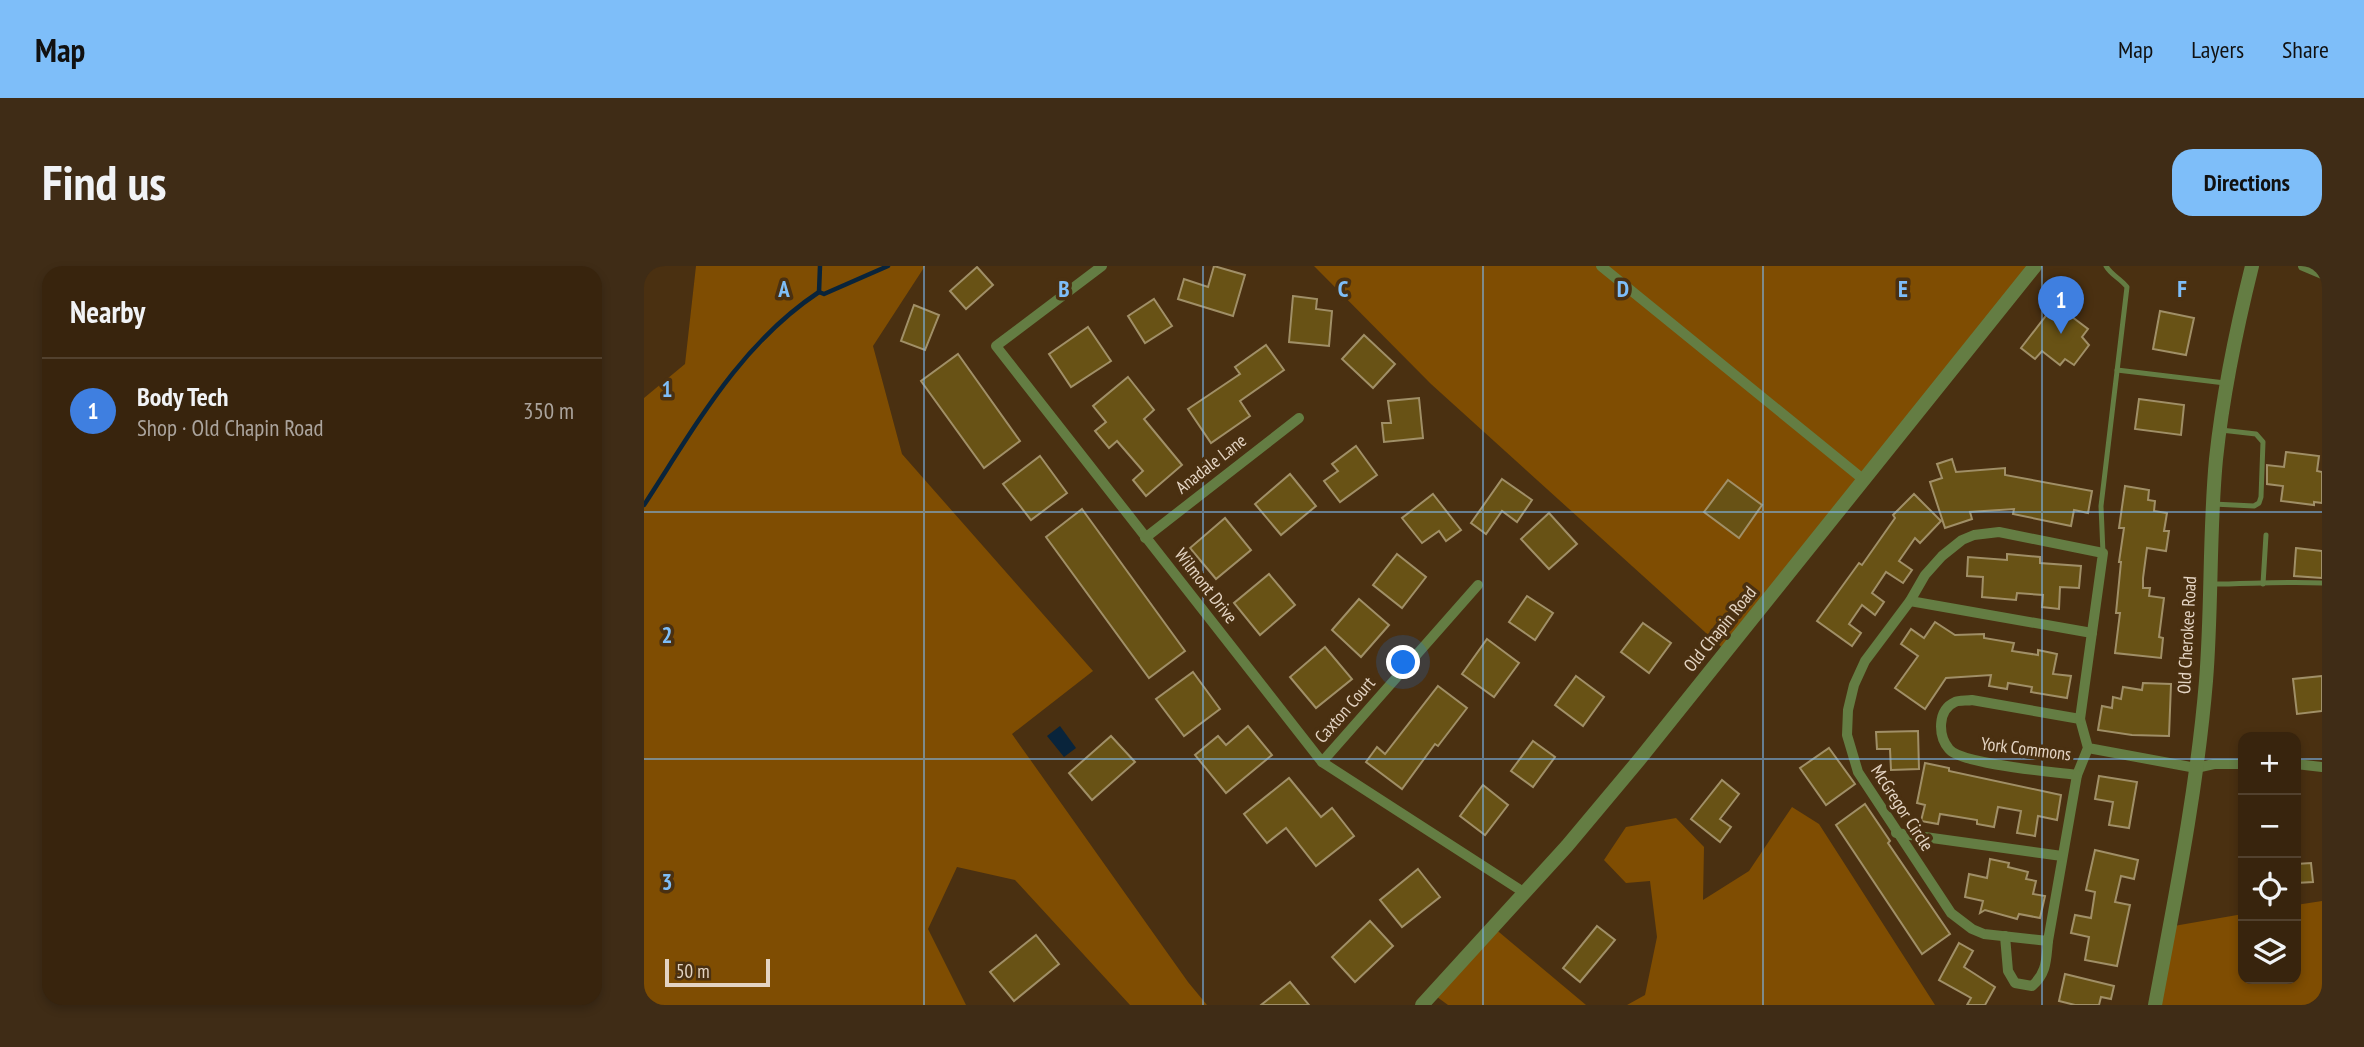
<!DOCTYPE html>
<html lang="en">
<head>
<meta charset="utf-8">
<style>
	body { margin:0; font-family:"PT Sans Narrow",sans-serif; background:#3f2c16; color:#f1f3f6 }
	.controls { position:absolute; right:21px; bottom:21px; display:grid; overflow:hidden; border-radius:14px; box-shadow:0 4px 10px #0003 }
	.controls button { width:63px; height:63px; display:grid; place-items:center; padding:0; border:0; border-bottom:2px solid #52412e; background:#38240d; color:#f1f3f6; font:35px sans-serif }
	.scale { position:absolute; left:21px; bottom:18px; width:105px; box-sizing:border-box; padding-left:7px; border:4px solid #e4d4c3; border-top:0; font-size:19px; line-height:24px; white-space:nowrap; color:#e4d4c3; -webkit-text-stroke:5px #4a3011; paint-order:stroke }
	.you { position:absolute; left:760px; top:397px; width:24px; height:24px; margin:-18px; border:5px solid #fff; border-radius:50%; background:#1a73e8; box-shadow:0 0 0 10px #1a73e833 }
	.badge { display:grid; place-items:center; width:46px; height:46px; border-radius:50%; background:#7ebef9; color:#fff; font-size:23px; font-weight:700 }
	.pin { position:absolute; translate:-50% -58px; filter:drop-shadow(0 2px 4px #0008) }
	.pin::after { content:''; position:absolute; top:37px; width:24px; height:21px; background:inherit; clip-path:polygon(0 0,100% 0,50% 100%) }
	.list { margin:0; padding:0; list-style:none }
	h2 { display:flex; justify-content:space-between; align-items:center; height:91px; margin:0; padding:0 28px; font-size:30px }
	h2 small { font-size:23px; font-weight:400; color:#aba49d }
	.list li { display:grid; grid-template-columns:46px 1fr auto; gap:21px; align-items:center; box-sizing:border-box; height:105px; padding:0 28px; border-top:2px solid #52412e }
	.list b { display:block; font-size:26px; white-space:nowrap }
	.list p { margin:0; font-size:23px; white-space:nowrap; color:#aba49d }
	.list em { font-size:23px; font-style:normal; color:#aba49d }
	.icon { flex:none; width:38px; height:38px; fill:none; stroke:currentColor; stroke-width:2; stroke-linecap:round; stroke-linejoin:round }
	.map { position:relative; flex:none; width:1678px; height:739px; overflow:hidden; border-radius:21px }
	header { display:flex; align-items:center; gap:42px; box-sizing:border-box; height:98px; padding:0 35px; background:#7ebef9; color:#111 }
	header strong { font-size:33px }
	nav { display:flex; gap:38px; margin-inline-start:auto; font-size:24px }
	.intro { display:flex; align-items:center; justify-content:space-between; box-sizing:border-box; height:168px; padding:0 42px }
	h1 { margin:0; font-size:49px }
	.button { padding:18px 32px; border-radius:21px; background:#7ebef9; color:#111; font-size:24px; font-weight:700 }
	main { display:flex; gap:42px; padding:0 42px }
	aside { flex:1; background:#38240d; border-radius:21px; box-shadow:0 4px 10px #0003 }
	.map>svg:first-child { display:block }
	.green { fill:#7f4d02 }
	.water { fill:#09243b }
	.lines { fill:none; stroke-linecap:round; stroke-linejoin:round }
	.stream { stroke:#09243b; stroke-width:4.5 }
	.building { fill:#685215; stroke:#a08f67; stroke-width:2 }
	.service { stroke:#647d43; stroke-width:5 }
	.minor { stroke:#647d43; stroke-width:10 }
	.tertiary { stroke:#647d43; stroke-width:14 }
	.grid { fill:none; stroke:#7ebef9; stroke-width:2; stroke-opacity:0.55 }
	.labels { text-anchor:middle; stroke-width:7; stroke-linejoin:round; paint-order:stroke }
	.street-label { font-size:18px; fill:#e4d4c3; stroke:#4a3011 }
	.grid-label { font-size:23px; text-anchor:middle; font-weight:bold; fill:#7ebef9; stroke:#4a3011; stroke-width:7; stroke-linejoin:round; paint-order:stroke }
</style>
</head>
<body>
<header>
<strong>Map</strong>
<nav><a>Map</a><a>Layers</a><a>Share</a></nav>
</header>
<div class="intro"><h1>Find us</h1><a class="button">Directions</a></div>
<main>
<aside>
<h2>Nearby<small></small></h2>
<ul class="list">
<li><span class="badge" style="background:#3f7fe0">1</span><div><b>Body Tech</b><p>Shop · Old Chapin Road</p></div><em>350 m</em></li>
</ul>
</aside>
<div class="map">
<svg width="1678" height="739" viewBox="0 0 1678 739">
	<rect width="100%" height="100%" fill="#4a3011"/>
	<g class="green">
		<polygon points="52,0 281,0 229,80 258,188 449,405 368,468 544,716 563,739 486,739 371,614 313,601 284,663 322,739 0,739 0,132 41,98"/>
		<polygon points="670,0 1391,0 1083,386 787,118"/>
		<polygon points="1148,541 1175,558 1291,739 983,739 1001,729 1013,671 1006,615 982,617 960,594 982,561 1032,552 1060,581 1059,634 1105,605"/>
		<polygon points="1678,635 1678,739 1511,739 1524,661 1599,648 1599,713 1652,713 1652,639"/>
		<polygon points="849,661 942,739 804,739 789,728"/>
	</g>
	<polygon class="water" points="416,460 432,482 420,491 403,470"/>
	<g class="lines">
		<g class="stream">
			<polyline points="175,26 176,0"/>
			<path d="M0,239C51,161 95,79 175,26L180,28L244,0"/>
		</g>
	</g>
	<g class="building">
		<polygon points="570,0 601,9 589,50 534,33 540,13 564,21"/>
		<polygon points="333,1 349,19 322,43 306,25"/>
		<polygon points="649,30 673,33 672,43 688,45 685,80 645,76"/>
		<polygon points="510,33 528,60 501,77 484,50"/>
		<polygon points="1411,38 1444,63 1438,71 1445,79 1430,99 1421,93 1416,99 1398,85 1391,93 1377,82"/>
		<polygon points="270,39 295,49 281,84 257,75"/>
		<polygon points="1516,45 1550,52 1542,89 1509,83"/>
		<polygon points="444,61 467,95 427,121 405,88"/>
		<polygon points="720,69 751,98 729,122 698,93"/>
		<polygon points="622,79 640,104 596,135 606,150 567,177 544,143 596,108 591,101"/>
		<polygon points="314,88 376,175 340,202 277,115"/>
		<polygon points="484,111 510,144 500,153 538,199 502,230 489,214 499,205 473,175 465,182 451,165 462,156 449,140"/>
		<polygon points="775,132 779,172 740,176 738,157 747,157 744,135"/>
		<polygon points="1495,133 1540,139 1537,169 1491,163"/>
		<polygon points="712,180 733,209 696,236 680,215 694,205 688,198"/>
		<polygon points="1642,186 1675,190 1673,205 1678,206 1678,237 1670,236 1670,239 1637,235 1639,220 1623,218 1623,199 1640,201"/>
		<polygon points="396,190 423,227 387,254 359,218"/>
		<polygon points="1308,193 1312,206 1361,202 1361,209 1448,225 1444,247 1430,244 1427,260 1369,248 1370,243 1326,246 1328,253 1301,262 1286,216 1298,212 1293,198"/>
		<polygon points="646,208 672,240 637,269 611,238"/>
		<polygon points="858,213 888,234 873,256 858,245 842,268 827,257"/>
		<polygon points="1084,214 1118,239 1095,272 1060,246"/>
		<polygon points="1481,220 1505,224 1504,234 1511,235 1510,245 1523,247 1520,265 1525,265 1522,285 1503,282 1499,312 1499,322 1506,322 1505,330 1520,332 1515,371 1519,372 1517,392 1471,387 1476,347 1472,347 1477,296 1475,296 1480,262 1475,262"/>
		<polygon points="789,228 817,264 802,275 795,265 778,277 758,252"/>
		<polygon points="1270,228 1297,255 1276,277 1271,272 1255,295 1268,304 1259,317 1242,306 1228,327 1240,336 1231,349 1218,339 1205,358 1217,367 1208,380 1173,355 1215,297 1218,299 1251,252 1249,249"/>
		<polygon points="438,243 541,385 505,412 402,271"/>
		<polygon points="905,247 933,278 905,303 877,273"/>
		<polygon points="581,252 607,284 572,313 546,282"/>
		<polygon points="1652,282 1678,285 1678,312 1650,310"/>
		<polygon points="753,288 782,311 758,342 729,319"/>
		<polygon points="1363,288 1396,291 1396,297 1437,300 1435,322 1416,321 1415,343 1398,341 1399,329 1373,327 1372,334 1338,331 1339,311 1323,310 1324,291 1363,294"/>
		<polygon points="625,308 651,339 616,369 590,337"/>
		<polygon points="883,330 909,347 891,374 865,356"/>
		<polygon points="715,333 745,359 717,391 688,364"/>
		<polygon points="1291,356 1311,369 1340,368 1340,372 1370,377 1368,385 1394,389 1394,384 1413,388 1409,408 1427,410 1423,432 1387,426 1388,421 1364,417 1363,423 1345,420 1347,409 1302,412 1281,443 1251,422 1274,390 1257,378 1267,363 1280,372"/>
		<polygon points="999,357 1027,377 1005,407 977,386"/>
		<polygon points="843,373 875,397 850,431 818,408"/>
		<polygon points="681,381 708,413 672,442 646,411"/>
		<polygon points="549,406 576,443 540,470 512,433"/>
		<polygon points="932,410 960,431 939,460 911,439"/>
		<polygon points="1678,410 1678,445 1653,448 1649,413"/>
		<polygon points="1499,417 1527,418 1525,470 1488,469 1454,464 1458,440 1468,442 1469,431 1477,433 1479,421 1498,424"/>
		<polygon points="794,420 823,442 794,480 791,478 758,523 722,496 733,481 741,488"/>
		<polygon points="604,460 628,489 582,527 551,489 574,470 582,479"/>
		<polygon points="1274,465 1275,503 1247,504 1246,483 1233,483 1232,466"/>
		<polygon points="467,470 491,496 448,534 425,507"/>
		<polygon points="889,475 911,491 889,521 867,505"/>
		<polygon points="1185,482 1211,518 1182,539 1156,502"/>
		<polygon points="1281,497 1305,502 1305,505 1417,529 1413,554 1394,550 1391,570 1373,567 1377,545 1354,541 1350,561 1333,558 1333,554 1296,548 1294,558 1277,555 1281,539 1273,537"/>
		<polygon points="1455,510 1493,516 1485,562 1465,559 1469,536 1451,533"/>
		<polygon points="645,512 677,551 688,542 710,570 672,600 642,562 623,577 600,548"/>
		<polygon points="1078,514 1095,528 1076,553 1087,561 1076,576 1047,553"/>
		<polygon points="839,519 864,539 841,569 816,550"/>
		<polygon points="1221,538 1246,575 1244,577 1306,668 1278,688 1192,559"/>
		<polygon points="1451,584 1494,594 1490,613 1477,610 1471,636 1486,639 1473,700 1441,694 1445,671 1427,667 1431,649 1447,652 1451,626 1442,624"/>
		<polygon points="1346,593 1365,597 1364,601 1384,606 1382,613 1392,615 1389,628 1401,630 1396,652 1375,648 1373,653 1341,644 1336,647 1339,635 1321,631 1325,608 1343,612"/>
		<polygon points="1667,597 1669,616 1652,617 1652,598"/>
		<polygon points="774,603 796,631 758,661 736,634"/>
		<polygon points="726,655 749,680 711,716 688,691"/>
		<polygon points="953,660 971,674 936,716 919,702"/>
		<polygon points="392,669 415,698 370,735 346,706"/>
		<polygon points="1315,677 1329,685 1320,701 1351,721 1341,739 1323,739 1327,732 1295,714"/>
		<polygon points="1421,708 1470,720 1467,733 1457,731 1455,739 1431,739 1415,735"/>
		<polygon points="646,716 665,739 617,739"/>
	</g>
	<g class="lines">
		<g class="service">
			<polyline points="1473,104 1581,117"/>
			<polyline points="1569,238 1610,240 1615,237 1617,231 1619,176 1612,168 1577,164"/>
			<path d="M1459,287L1457,240L1483,21C1476,12 1467,9 1462,0"/>
			<path d="M1567,318C1604,318 1641,315 1678,317"/>
			<polyline points="1619,318 1622,269"/>
		</g>
		<g class="minor">
			<polyline points="458,0 352,80 678,496 881,627"/>
			<polyline points="957,0 1220,214"/>
			<polyline points="1659,0 1678,8"/>
			<polyline points="501,272 655,152"/>
			<polyline points="1266,335 1448,367"/>
			<path d="M1444,482L1433,509C1410,506 1316,498 1305,483C1294,470 1293,444 1311,436C1315,434 1323,435 1328,434L1436,453L1444,482L1552,502L1570,498H1599"/>
			<polyline points="678,496 834,319"/>
			<polyline points="1652,498 1678,501"/>
			<polyline points="1433,509 1404,675 1340,668 1328,663 1307,647 1214,506 1203,469 1204,444 1210,419 1221,395 1266,335 1281,309 1298,290 1318,274 1330,269 1355,266 1459,287 1436,453"/>
			<polyline points="1252,567 1418,590"/>
			<path d="M1361,670L1364,705L1371,717L1388,720C1403,707 1402,694 1404,675"/>
		</g>
		<g class="tertiary">
			<polyline points="778,739 923,580 995,494 1391,0"/>
			<path d="M1511,739C1531,632 1553,524 1562,415C1568,341 1565,267 1572,193C1579,127 1592,64 1608,0"/>
		</g>
	</g>
	<path class="grid" d="M280,0V739M559,0V739M839,0V739M1119,0V739M1398,0V739M0,246H1678M0,493H1599M1652,493H1678"/>
	<g class="labels">
		<g class="street-label">
			<text transform="translate(567 198) rotate(-38)" y="6">Anadale Lane</text>
			<text transform="translate(562 320) rotate(52)" y="6">Wilmont Drive</text>
			<text transform="translate(1076 363) rotate(-51)" y="6">Old Chapin Road</text>
			<text transform="translate(1543 369) rotate(-87)" y="6">Old Cherokee Road</text>
			<text transform="translate(701 444) rotate(-49)" y="6">Caxton Court</text>
			<text transform="translate(1382 483) rotate(7)" y="6">York Commons</text>
			<text transform="translate(1258 542) rotate(57)" y="6">McGregor Circle</text>
		</g>
	</g>
	<g class="grid-label">
		<text x="140" y="31">A</text>
		<text x="420" y="31">B</text>
		<text x="699" y="31">C</text>
		<text x="979" y="31">D</text>
		<text x="1259" y="31">E</text>
		<text x="1538" y="31">F</text>
		<text x="23" y="131">1</text>
		<text x="23" y="377">2</text>
		<text x="23" y="624">3</text>
	</g>
</svg>
<div class="controls">
<button>+</button>
<button>−</button>
<button><svg class="icon" aria-label="locate" viewBox="0 0 24 24"><circle cx="12" cy="12" r="6"/><path d="M12 2v4M12 18v4M2 12h4M18 12h4"/></svg></button>
<button><svg class="icon" aria-label="layers" viewBox="0 0 24 24"><path d="M12 4l9 5-9 5-9-5zM3 14l9 5 9-5"/></svg></button>
</div>
<div class="scale">50 m</div>
<div class="you"></div>
<div class="pin badge" style="left:1417px;top:68px;background:#3f7fe0">1</div>
</div>
</main>
</body>
</html>
